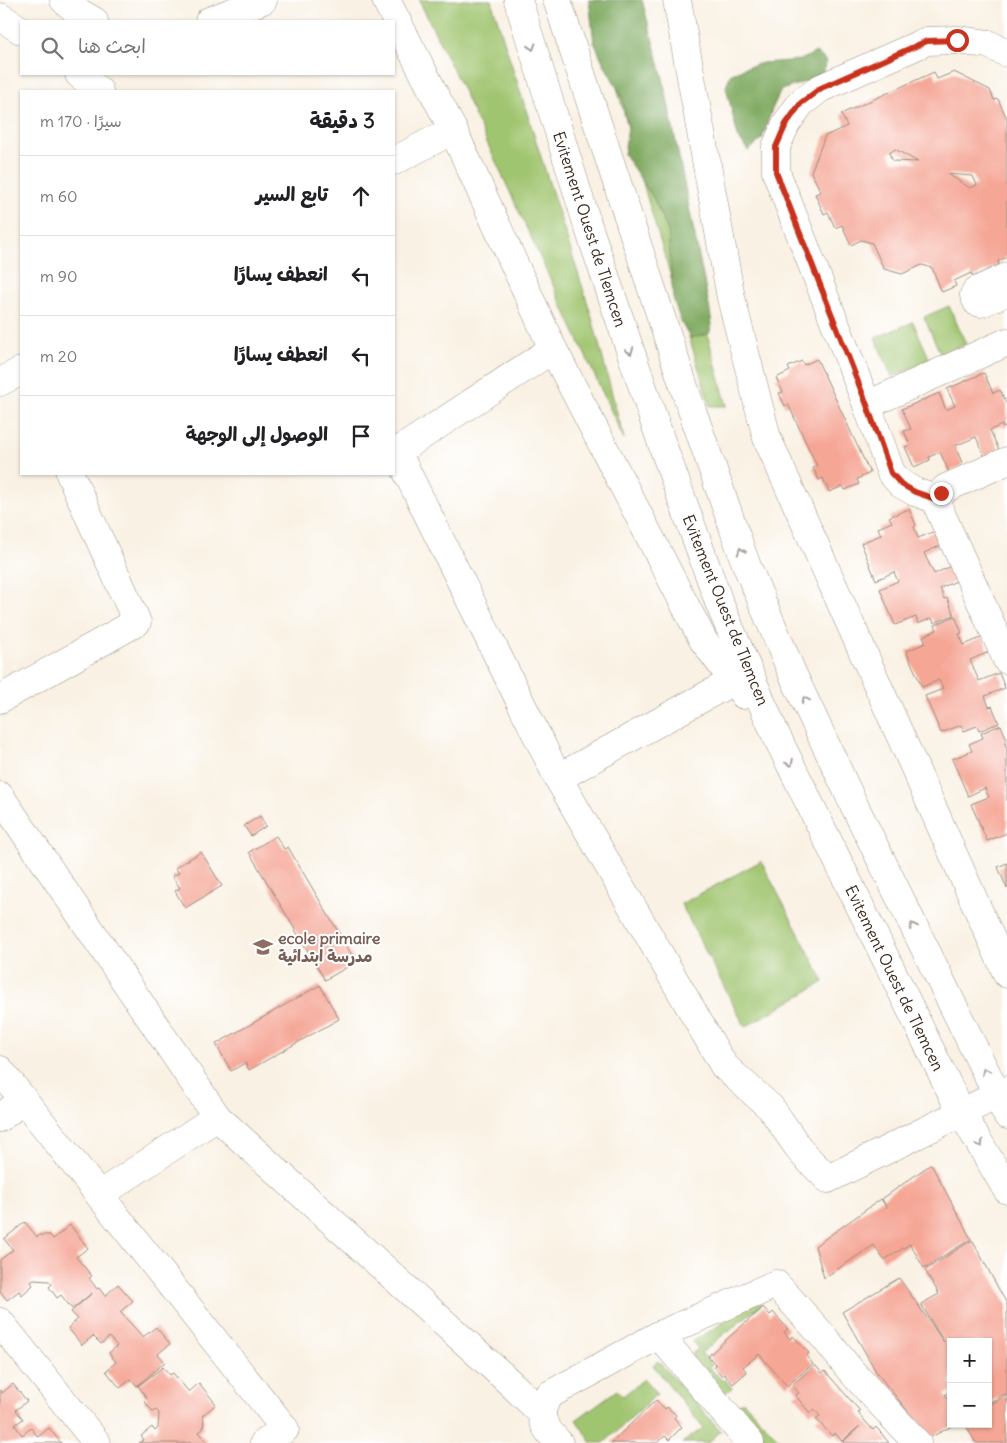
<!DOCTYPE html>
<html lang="ar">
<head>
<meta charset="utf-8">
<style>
	body { margin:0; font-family:Delius,"Playpen Sans Arabic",sans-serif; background:#f2f2f2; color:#202124; direction:rtl }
	.controls { position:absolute; right:15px; bottom:15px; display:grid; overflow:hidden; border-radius:0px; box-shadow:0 1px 4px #0004 }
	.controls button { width:45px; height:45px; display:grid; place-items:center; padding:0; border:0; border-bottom:1px solid #e0e0e0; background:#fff; color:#202124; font:25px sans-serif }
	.stop { position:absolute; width:15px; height:15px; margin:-11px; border:4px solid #c8321e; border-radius:50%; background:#fff }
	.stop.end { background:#c8321e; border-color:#fff; box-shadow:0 1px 5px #0008 }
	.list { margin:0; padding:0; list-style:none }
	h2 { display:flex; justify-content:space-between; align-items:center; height:65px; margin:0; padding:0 20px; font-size:21px }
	h2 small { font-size:16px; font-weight:400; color:#757577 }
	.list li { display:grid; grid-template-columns:32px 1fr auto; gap:15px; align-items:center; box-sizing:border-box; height:80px; padding:0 20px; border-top:1px solid #e0e0e0 }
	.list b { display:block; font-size:19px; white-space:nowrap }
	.list em { font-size:16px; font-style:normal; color:#757577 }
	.icon { flex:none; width:28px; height:28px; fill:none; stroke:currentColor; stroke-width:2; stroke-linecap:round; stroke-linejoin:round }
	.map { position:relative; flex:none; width:1007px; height:1443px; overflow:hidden; direction:ltr }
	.search { position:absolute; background:#fff; box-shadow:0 1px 4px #0004; left:20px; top:20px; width:375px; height:55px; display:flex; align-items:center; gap:12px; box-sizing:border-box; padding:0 18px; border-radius:0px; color:#757577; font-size:19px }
	.panel { position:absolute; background:#fff; box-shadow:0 1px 4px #0004; left:20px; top:90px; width:375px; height:385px; border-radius:0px; direction:rtl }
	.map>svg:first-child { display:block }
	.green { fill:#a0c56f; stroke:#6e7846 }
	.forest { fill:#80aa62; stroke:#5e6a40 }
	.building { fill:#f5a695; fill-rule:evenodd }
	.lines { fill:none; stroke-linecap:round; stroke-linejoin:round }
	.minor-casing { stroke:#9a8e80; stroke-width:29 }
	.highway-casing { stroke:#9a8e80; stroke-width:29 }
	.minor { stroke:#fff; stroke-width:28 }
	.highway { stroke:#fff; stroke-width:28 }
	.oneway { stroke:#a79f9a }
	.route { stroke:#c8321e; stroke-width:6 }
	.labels { text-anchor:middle; stroke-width:4; stroke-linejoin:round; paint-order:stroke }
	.street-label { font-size:16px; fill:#3b2a1e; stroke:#fff }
	.education-label { font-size:16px; font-weight:bold; fill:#785e54; stroke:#fff; text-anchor:start }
</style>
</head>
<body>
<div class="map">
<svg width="1007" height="1443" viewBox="0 0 1007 1443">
	<rect width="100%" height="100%" fill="#fff"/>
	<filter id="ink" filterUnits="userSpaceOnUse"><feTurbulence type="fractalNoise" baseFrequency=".02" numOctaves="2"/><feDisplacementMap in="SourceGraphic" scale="10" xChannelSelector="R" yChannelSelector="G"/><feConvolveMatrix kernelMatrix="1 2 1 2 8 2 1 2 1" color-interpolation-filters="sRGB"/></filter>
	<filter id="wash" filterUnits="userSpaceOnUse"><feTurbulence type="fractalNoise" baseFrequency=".0096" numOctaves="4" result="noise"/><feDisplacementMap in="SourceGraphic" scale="20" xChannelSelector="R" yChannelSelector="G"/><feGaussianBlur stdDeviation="1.12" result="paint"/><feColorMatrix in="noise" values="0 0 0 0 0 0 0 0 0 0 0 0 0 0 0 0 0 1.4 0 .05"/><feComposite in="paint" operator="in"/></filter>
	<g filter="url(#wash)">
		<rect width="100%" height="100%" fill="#f9f1e3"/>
		<g class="green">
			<polygon points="419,0 491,0 591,314 624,439 461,86"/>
			<polygon points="593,0 696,293 727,406 710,406 648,201"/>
			<polygon points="949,306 966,344 941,355 924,317"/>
			<polygon points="913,322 930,360 892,377 875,338"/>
			<polygon points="761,861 824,982 745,1027 681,904"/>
			<polygon points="759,1300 762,1304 701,1353 712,1364 709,1367 723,1381 725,1379 732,1388 725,1393 691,1355 698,1348 692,1342"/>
			<polygon points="658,1361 721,1431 708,1443 682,1443 703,1428 653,1365"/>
			<polygon points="644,1379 657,1394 604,1443 592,1443 576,1420 617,1390 623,1396"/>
			<polygon points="743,1401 782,1443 768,1443 737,1406"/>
		</g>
		<g class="forest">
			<polygon points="589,0 642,0 663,78 710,311 712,325 709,334 690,338 681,322 673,298 668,232 654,199 624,154 628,128 622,96 604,64 594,42"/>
			<polygon points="816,52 826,61 823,72 807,81 781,90 772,109 762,139 748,151 738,137 726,87 730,75 744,68 763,63 801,60"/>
		</g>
		<g id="blocks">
			<g class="building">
				<path d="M934,72L937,79L954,72L990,90L994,100L998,99L1007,119V257L998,261L999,265L973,277L971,273L954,281L956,286L942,292L932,268L922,265L902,274L884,269L872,243L861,240L851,245L842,225L835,228L828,212L824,214L815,194L821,192L811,172L825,136L847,126L841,114ZM895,149L918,162L893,161L889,153ZM948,174L973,176L977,185L970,188Z"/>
				<polygon points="817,359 870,473 857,479 859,484 845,490 843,486 829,492 823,478 819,480 813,468 817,466 809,449 788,404 785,406 779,393 783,392 776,378 790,371 788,367 802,361 804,365"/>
				<polygon points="984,373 993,393 1000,390 1006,403 1007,403 1007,426 1003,428 1002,425 990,430 999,450 984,456 976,437 955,446 963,465 949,472 940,452 929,457 930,460 914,467 905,447 910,445 904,431 911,429 902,409 939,393 946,410 955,406 947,389"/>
				<polygon points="909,509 916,525 914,527 918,538 938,530 944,544 924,553 934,574 953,565 959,580 940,588 944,599 947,598 954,615 934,623 932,618 918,624 916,617 895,625 880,589 898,581 896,577 894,572 876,580 861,543 881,535 878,528 892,522 889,517"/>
				<polygon points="955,616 962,633 959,634 964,645 983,637 989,652 970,660 979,681 999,673 1005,688 985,696 989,707 992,706 999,723 979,731 977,726 964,731 961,725 941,733 925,696 943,689 939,680 922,687 906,651 926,643 923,636 937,630 935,625"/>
				<polygon points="1001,725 1007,740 1005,743 1007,748 1007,833 987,841 971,804 989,797 987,793 985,788 968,796 952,759 972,751 969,744 983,738 981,733"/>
				<polygon points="260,816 266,826 251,836 244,826"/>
				<polygon points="276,836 284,849 288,847 356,962 325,980 249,852"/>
				<polygon points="201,852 222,886 185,908 175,891 180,888 172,876 179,873 175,868"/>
				<polygon points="1007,863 1007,889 998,867"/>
				<polygon points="320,985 339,1019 249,1070 245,1063 231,1071 216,1044"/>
				<polygon points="931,1164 971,1239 924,1268 910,1244 884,1260 874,1245 824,1278 815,1246 881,1199 887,1208 882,1199"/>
				<polygon points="25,1222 37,1237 40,1235 50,1235 53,1239 70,1225 88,1248 76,1257 92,1276 89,1278 97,1289 99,1288 105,1296 118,1284 133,1301 120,1312 143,1337 156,1327 170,1344 158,1354 165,1362 137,1386 131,1379 120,1388 106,1371 116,1362 109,1353 117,1346 109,1337 101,1344 93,1336 82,1345 68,1328 78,1319 71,1312 92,1293 72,1309 61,1295 57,1298 49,1287 52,1284 49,1281 34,1280 31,1282 33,1285 22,1295 19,1291 7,1300 0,1291 0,1260 13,1250 4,1239"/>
				<polygon points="972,1240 1007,1304 1007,1393 988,1403 988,1342 951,1342 951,1352 947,1348 951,1354 951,1391 945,1395 951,1403 951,1424 956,1424 929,1438 877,1373 842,1312 899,1278 944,1342 921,1304 939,1294 925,1270"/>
				<polygon points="763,1307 770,1315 773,1312 788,1329 784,1332 790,1339 793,1336 809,1353 806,1356 813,1364 787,1386 759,1354 743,1367 747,1372 733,1384 724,1374 722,1376 714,1367 716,1365 708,1356"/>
				<polygon points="815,1365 822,1373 825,1371 860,1411 858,1413 865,1421 873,1430 876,1427 889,1443 844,1443 843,1442 860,1426 842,1441 835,1433 832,1436 816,1419 820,1416 814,1409 810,1413 795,1395 799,1393 792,1385"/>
				<polygon points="163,1367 170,1375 173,1373 189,1392 199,1383 216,1404 202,1416 204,1419 203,1429 199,1432 208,1443 139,1443 144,1440 141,1436 152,1427 155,1431 158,1428 159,1413 156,1410 153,1412 144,1401 147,1398 138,1386"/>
				<polygon points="13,1384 27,1401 16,1410 23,1419 15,1425 22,1435 31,1428 38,1437 49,1428 61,1443 0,1443 0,1390 2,1393"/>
				<polygon points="1007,1395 1007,1443 976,1443 965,1424 988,1424 988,1406"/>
				<polygon points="656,1400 665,1409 667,1407 676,1415 674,1418 682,1427 669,1440 665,1436 657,1443 611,1443"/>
			</g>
		</g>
	</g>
	<g filter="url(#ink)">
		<use href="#blocks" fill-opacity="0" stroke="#9a8e80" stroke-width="1"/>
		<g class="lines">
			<defs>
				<g id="minor">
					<polyline points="64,0 78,12 94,21"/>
					<polyline points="386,0 453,130 553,349 703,640 744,695"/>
					<polyline points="677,0 731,298 767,438 1007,974"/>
					<polyline points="0,17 21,30"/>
					<polyline points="209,21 263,0"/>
					<polyline points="79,74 99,91"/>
					<polyline points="394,161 453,130"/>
					<polyline points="1007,277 976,291 974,295 977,302 981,303 1007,292"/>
					<polyline points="553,349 397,452 558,778"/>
					<polyline points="0,382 21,371"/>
					<polyline points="867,405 1007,342"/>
					<path d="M1007,461L946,488C939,495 938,500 939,509L1007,660"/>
					<polyline points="938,500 915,492 901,484 891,473 867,405 776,172 776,147 786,124 801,103 821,88 927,41 957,40 988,44 1007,53"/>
					<polyline points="733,681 558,778 724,1066 771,1108 802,1153 828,1179 1007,1090"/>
					<polyline points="0,699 137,622 70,474"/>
					<polyline points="0,796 217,1117 99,1195"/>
					<polyline points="0,1070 285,1429 264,1443"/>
					<polyline points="217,1117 506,1379 542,1413"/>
					<polyline points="0,1118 23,1100"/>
					<polyline points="0,1322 97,1443"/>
					<polyline points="659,1335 750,1443"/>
					<path d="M559,1443C544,1427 535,1416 549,1395L659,1335L776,1284L823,1336L851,1371L917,1443"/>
				</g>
				<g id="highway">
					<polyline points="518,0 587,223 661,441 720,605 774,731 961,1112 1007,1190"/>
					<polyline points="557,0 687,396 746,564 793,675 854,805 1007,1115"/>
				</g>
			</defs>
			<use href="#minor" class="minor-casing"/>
			<use href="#highway" class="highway-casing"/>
			<use href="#minor" class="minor"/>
			<use href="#highway" class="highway"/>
		</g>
		<defs><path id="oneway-chevron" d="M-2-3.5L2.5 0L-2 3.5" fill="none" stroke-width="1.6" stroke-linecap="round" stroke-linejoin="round" transform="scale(1.25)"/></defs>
		<g class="oneway">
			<use href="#oneway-chevron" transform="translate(532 47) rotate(73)"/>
			<use href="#oneway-chevron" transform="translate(630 351) rotate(71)"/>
			<use href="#oneway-chevron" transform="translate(741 551) rotate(-109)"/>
			<use href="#oneway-chevron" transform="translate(805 700) rotate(-115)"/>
			<use href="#oneway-chevron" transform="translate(790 763) rotate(64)"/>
			<use href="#oneway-chevron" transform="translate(913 926) rotate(-116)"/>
			<use href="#oneway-chevron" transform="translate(985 1071) rotate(-117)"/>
			<use href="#oneway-chevron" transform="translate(980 1144) rotate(59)"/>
		</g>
	</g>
	<g class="lines" filter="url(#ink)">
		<polyline class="route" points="941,493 938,500 915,492 901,484 891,473 867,405 776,172 776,147 786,124 801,103 821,88 927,41 957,40"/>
	</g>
	<defs>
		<symbol id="school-bare" viewBox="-9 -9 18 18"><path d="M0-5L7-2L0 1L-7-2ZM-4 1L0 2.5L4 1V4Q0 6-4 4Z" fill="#8d6e63" stroke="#fff" stroke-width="2.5" paint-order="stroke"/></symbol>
	</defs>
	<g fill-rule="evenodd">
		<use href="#school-bare" x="249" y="933" width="28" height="28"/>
	</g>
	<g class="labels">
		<g class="street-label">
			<text transform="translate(590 229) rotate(72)" y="6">Evitement Ouest de Tlemcen</text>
			<text transform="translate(726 610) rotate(68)" y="6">Evitement Ouest de Tlemcen</text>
			<text transform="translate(895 978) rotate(64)" y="6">Evitement Ouest de Tlemcen</text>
		</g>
		<g class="education-label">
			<text x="278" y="944">ecole primaire<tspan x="278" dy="18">مدرسة ابتدائية</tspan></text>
		</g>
	</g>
</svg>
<div class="controls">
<button>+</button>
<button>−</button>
</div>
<div class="stop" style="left:957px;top:40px"></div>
<div class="stop end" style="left:941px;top:493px"></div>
<div class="search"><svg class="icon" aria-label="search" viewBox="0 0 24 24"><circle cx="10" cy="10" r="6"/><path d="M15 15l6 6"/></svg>ابحث هنا</div>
<section class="panel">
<h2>3 دقيقة<small>سيرًا · 170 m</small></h2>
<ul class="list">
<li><svg class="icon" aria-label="ahead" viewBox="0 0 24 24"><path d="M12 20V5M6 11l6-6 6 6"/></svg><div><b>تابع السير</b></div><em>60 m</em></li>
<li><svg class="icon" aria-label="left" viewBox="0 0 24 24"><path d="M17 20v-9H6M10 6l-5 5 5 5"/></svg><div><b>انعطف يسارًا</b></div><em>90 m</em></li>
<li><svg class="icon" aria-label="left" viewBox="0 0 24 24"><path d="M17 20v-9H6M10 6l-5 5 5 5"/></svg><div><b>انعطف يسارًا</b></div><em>20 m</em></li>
<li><svg class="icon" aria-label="arrive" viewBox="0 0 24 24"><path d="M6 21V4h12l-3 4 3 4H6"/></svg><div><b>الوصول إلى الوجهة</b></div></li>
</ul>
</section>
</div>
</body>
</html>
